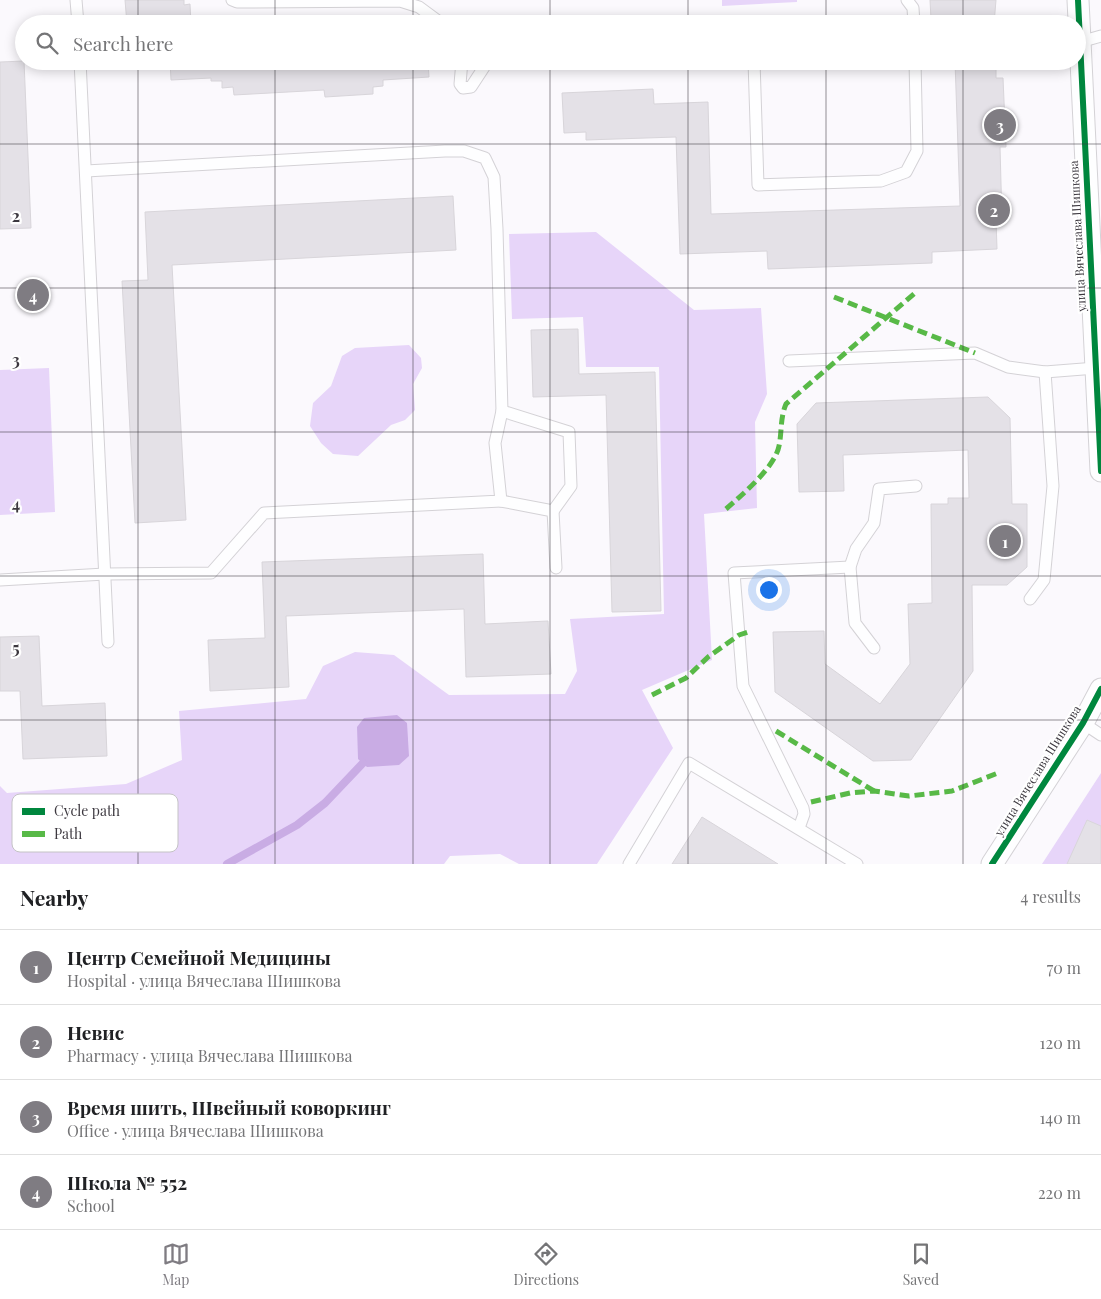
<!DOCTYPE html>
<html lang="en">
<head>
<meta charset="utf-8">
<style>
	body { margin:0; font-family:"Playfair Display",serif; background:#f6f6f6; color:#202124 }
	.you { position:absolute; left:768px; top:589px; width:18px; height:18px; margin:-12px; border:4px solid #fff; border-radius:50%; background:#1a73e8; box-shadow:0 0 0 8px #1a73e833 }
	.badge { display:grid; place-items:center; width:32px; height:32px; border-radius:50%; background:#7f7c82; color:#fff; font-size:16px; font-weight:700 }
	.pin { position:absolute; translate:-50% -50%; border:2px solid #fff; box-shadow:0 1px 5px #0006 }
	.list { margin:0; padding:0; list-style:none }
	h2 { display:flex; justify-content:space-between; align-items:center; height:65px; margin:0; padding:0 20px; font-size:21px }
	h2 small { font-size:16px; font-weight:400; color:#757577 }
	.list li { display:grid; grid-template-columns:32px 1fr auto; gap:15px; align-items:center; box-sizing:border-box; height:75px; padding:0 20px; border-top:1px solid #e0e0e0 }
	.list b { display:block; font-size:19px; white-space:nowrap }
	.list p { margin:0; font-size:16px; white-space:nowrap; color:#757577 }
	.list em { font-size:16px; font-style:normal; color:#757577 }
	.icon { flex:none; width:28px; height:28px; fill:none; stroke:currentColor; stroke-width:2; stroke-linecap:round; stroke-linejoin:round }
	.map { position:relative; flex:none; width:1101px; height:864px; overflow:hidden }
	.search { position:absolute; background:#fff; box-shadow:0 2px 12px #0003; left:15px; right:15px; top:15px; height:55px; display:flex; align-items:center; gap:12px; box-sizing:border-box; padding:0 18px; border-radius:28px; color:#757577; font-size:19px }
	.sheet { height:365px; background:#fff }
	nav { display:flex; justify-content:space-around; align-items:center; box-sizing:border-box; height:70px; border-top:1px solid #e0e0e0; background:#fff; font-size:14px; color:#757577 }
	nav a { display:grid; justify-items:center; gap:2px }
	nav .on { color:#7f7c82 }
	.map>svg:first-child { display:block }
	.green { fill:#e7d5f9 }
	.water { fill:#c9ace4 }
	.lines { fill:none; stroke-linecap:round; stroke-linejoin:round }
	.stream { stroke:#c9ace4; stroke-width:8 }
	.building { fill:#e4e1e7; stroke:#d8d5da }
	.lane-casing { stroke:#d4d2d6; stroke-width:13 }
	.street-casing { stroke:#d4d2d6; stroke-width:23 }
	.lane { stroke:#fefeff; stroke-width:11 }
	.street { stroke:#fefeff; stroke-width:21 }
	.quiet { stroke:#58b947; stroke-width:5; stroke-dasharray:10 5; stroke-linecap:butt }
	.cycleway-casing { stroke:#fff; stroke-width:9 }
	.cycleway { stroke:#00873e; stroke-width:6 }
	.grid { fill:none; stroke:#3c383f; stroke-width:1; stroke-opacity:0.55 }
	.labels { text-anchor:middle; stroke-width:4.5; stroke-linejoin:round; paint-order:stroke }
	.street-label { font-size:12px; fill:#3c383f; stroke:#fff }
	.key { fill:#fff; stroke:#c4c3c5; stroke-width:1 }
	.key-label { font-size:14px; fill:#3c383f }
	.grid-label { font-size:16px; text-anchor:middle; font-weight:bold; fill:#3c383f; stroke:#fff; stroke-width:4.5; stroke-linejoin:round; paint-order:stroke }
</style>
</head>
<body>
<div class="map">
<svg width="1101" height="864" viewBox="0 0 1101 864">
	<rect width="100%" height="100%" fill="#fbf9fd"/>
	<g class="green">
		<polygon points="722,0 797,0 797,2 722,6"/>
		<polygon points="596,232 694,310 761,308 767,394 755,422 757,508 704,514 712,660 642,690 673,748 597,864 519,864 500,854 450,856 444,864 0,864 0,786 7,793 126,784 182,760 179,711 306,699 323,666 355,652 394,655 449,695 565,694 577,671 570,619 664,614 659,367 586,367 583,317 512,319 509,234"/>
		<polygon points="409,345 421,358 422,368 413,384 415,410 405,420 391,425 358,456 333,454 321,443 310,426 313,403 331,386 342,356 355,348"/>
		<polygon points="49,368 55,512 0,515 0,370"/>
		<polygon points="1101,773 1101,864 1042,864"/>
	</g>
	<polygon class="water" points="397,715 407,723 409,756 399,765 367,767 358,759 357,727 364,718"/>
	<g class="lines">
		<polyline class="stream" points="227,864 297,825 325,803 363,763"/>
	</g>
	<g class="building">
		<polygon points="125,0 184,0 184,5 190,4 191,24 127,24"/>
		<polygon points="930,0 996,0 994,24 954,24 954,18 931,19"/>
		<polygon points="24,61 31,228 0,229 0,62"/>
		<polygon points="170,61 428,61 429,77 383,80 383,86 373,87 373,94 325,97 324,90 234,95 233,87 222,88 222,81 211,81 211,78 171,80"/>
		<polygon points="955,61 996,61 996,78 1003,78 1006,147 1000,147 1002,220 996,220 997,249 932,252 932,263 768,269 767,251 680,254 676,137 586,140 586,132 564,133 562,93 653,89 654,104 708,102 711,214 960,206"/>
		<polygon points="453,196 456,250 172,265 186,520 135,523 122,281 148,280 145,212"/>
		<polygon points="578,329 579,374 655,372 661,611 612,612 606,395 533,397 531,330"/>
		<polygon points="988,397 1010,418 1012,504 1027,504 1027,567 1007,585 972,585 973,671 911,760 873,761 775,692 773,632 824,631 825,664 880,704 910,664 908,604 932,603 931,504 948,504 948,498 969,498 968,450 843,455 844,491 799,492 797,424 816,403"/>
		<polygon points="483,554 485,624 548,621 551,674 466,677 464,609 286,616 289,687 210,691 208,640 265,638 262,562"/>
		<polygon points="39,636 42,706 105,703 107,756 23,759 20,691 0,691 0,637"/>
		<polygon points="702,817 778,864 672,864"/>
		<polygon points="1087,820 1101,826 1101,864 1067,864"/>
	</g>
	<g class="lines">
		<defs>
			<g id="lane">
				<polyline points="76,0 78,24"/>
				<polyline points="232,0 237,2 400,1 419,7 442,24"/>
				<polyline points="907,0 913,8 914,24"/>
				<polyline points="1080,42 1101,36"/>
				<polyline points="80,61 108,642"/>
				<polyline points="462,61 460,84 463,88 471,87 488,61"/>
				<polyline points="754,61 758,185 881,181 906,172 917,151 915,61"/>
				<polyline points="789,361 975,353 1008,367 1045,372 1096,368"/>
				<polyline points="502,411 569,432 571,486 553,511"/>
				<polyline points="501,501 553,511 556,568"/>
				<polyline points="0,580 105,574 211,573 264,513 501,501 495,443 502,411 497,229 494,177 485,158 464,151 445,151 86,171"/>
				<polyline points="1030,599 1044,580 1053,486 1045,372"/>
				<polyline points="874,648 855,623 850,567 856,549 874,523 879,489 916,486"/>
				<polyline points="1083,723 1101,735"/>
				<polyline points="799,828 804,814 803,808 743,686 734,573 850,567"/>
				<polyline points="629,864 689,763 857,864"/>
			</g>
			<g id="street">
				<polyline points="1078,0 1101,471"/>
				<polyline points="992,864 1083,723 1101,689"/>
			</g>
		</defs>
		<use href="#lane" class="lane-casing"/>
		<use href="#street" class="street-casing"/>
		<use href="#lane" class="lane"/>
		<use href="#street" class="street"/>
		<g class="quiet">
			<polyline points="834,297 975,353"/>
			<path d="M726,509C742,495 775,467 779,446C782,432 780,418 786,404L915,293"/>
			<polyline points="652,695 686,678 708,657 739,635 748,632"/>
			<polyline points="776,731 874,791"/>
			<polyline points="811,802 850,793 874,791 909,796 952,791 998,773"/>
		</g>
		<defs>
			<g id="cycleway">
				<polyline points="1078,0 1101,471"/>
				<polyline points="992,864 1083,723 1101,689"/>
			</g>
		</defs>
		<use href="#cycleway" class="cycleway-casing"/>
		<use href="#cycleway" class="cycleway"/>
	</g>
	<path class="grid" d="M138,0V24M275,0V24M413,0V24M550,0V24M688,0V24M826,0V24M963,0V24M138,61V864M275,61V864M413,61V864M550,61V864M688,61V864M826,61V864M963,61V864M0,144H1101M0,288H1101M0,432H1101M0,576H1101M0,720H1101"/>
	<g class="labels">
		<g class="street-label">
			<text transform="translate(1078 236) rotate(-93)" y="4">улица Вячеслава Шишкова</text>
			<text transform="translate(1038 771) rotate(-58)" y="4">улица Вячеслава Шишкова</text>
		</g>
	</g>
	<rect x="12" y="794" width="166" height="58" rx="8" class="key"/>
	<rect x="22" y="808" width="23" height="7" fill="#00873e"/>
	<rect x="22" y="831" width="23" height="6" fill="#58b947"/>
	<g class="key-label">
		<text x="54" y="816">Cycle path</text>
		<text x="54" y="839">Path</text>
	</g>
	<g class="grid-label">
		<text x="16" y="222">2</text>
		<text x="16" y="366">3</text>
		<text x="16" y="510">4</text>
		<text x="16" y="654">5</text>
	</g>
</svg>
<div class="you"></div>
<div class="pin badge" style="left:1005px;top:541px">1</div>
<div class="pin badge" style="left:994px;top:210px">2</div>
<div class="pin badge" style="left:1000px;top:125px">3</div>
<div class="pin badge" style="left:33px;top:295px">4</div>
<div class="search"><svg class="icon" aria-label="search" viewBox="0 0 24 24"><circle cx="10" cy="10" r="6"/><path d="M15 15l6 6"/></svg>Search here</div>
</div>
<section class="sheet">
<h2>Nearby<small>4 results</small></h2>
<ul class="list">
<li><span class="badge">1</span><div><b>Центр Семейной Медицины</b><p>Hospital · улица Вячеслава Шишкова</p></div><em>70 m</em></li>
<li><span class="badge">2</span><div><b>Невис</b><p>Pharmacy · улица Вячеслава Шишкова</p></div><em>120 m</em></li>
<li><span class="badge">3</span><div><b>Время шить, Швейный коворкинг</b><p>Office · улица Вячеслава Шишкова</p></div><em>140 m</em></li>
<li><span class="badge">4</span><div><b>Школа № 552</b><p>School</p></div><em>220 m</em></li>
</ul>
</section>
<nav>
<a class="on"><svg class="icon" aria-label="map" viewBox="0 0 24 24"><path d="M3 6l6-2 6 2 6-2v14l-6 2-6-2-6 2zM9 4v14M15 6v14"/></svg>Map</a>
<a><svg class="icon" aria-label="directions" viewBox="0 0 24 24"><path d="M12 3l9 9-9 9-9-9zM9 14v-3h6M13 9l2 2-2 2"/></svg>Directions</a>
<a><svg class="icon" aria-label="saved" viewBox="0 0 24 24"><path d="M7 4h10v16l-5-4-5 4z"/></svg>Saved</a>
</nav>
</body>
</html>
